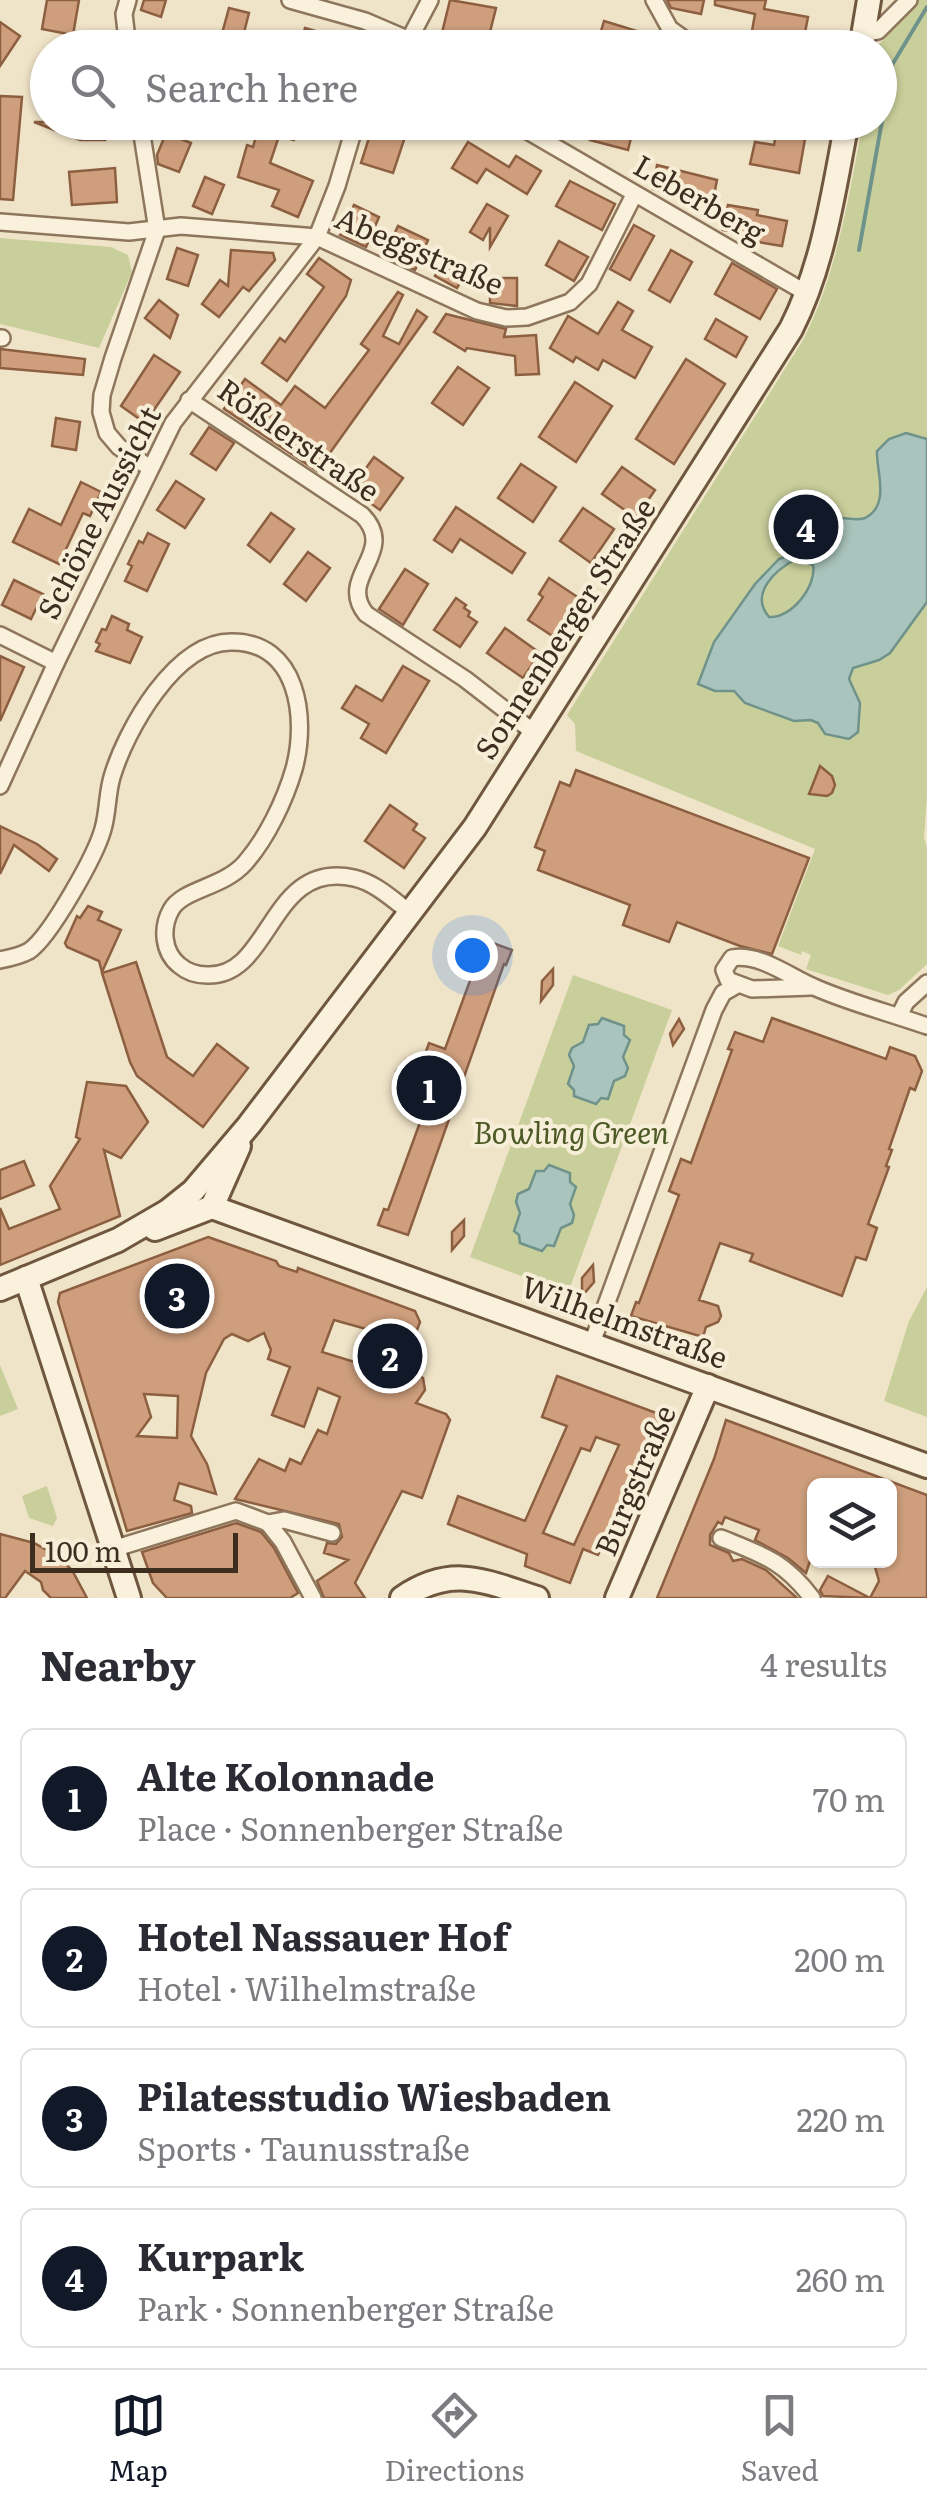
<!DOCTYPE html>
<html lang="en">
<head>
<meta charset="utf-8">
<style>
	body { margin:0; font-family:Literata,serif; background:#f7f7f7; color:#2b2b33 }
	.controls { position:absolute; right:30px; bottom:30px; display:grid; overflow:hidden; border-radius:15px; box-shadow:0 2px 8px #0004 }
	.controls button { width:90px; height:90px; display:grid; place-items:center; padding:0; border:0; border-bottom:2px solid #e1e1e2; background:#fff; color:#2b2b33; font:50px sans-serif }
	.scale { position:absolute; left:30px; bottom:25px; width:208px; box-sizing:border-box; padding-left:10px; border:5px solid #3d2e20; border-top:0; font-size:28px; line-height:35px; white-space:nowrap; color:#3d2e20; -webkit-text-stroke:8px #f7eed8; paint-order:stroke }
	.you { position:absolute; left:472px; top:955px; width:35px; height:35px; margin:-25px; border:8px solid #fff; border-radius:50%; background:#1a73e8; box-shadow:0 0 0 15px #1a73e833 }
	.badge { display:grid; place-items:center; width:65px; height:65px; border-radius:50%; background:#111827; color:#fff; font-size:32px; font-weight:700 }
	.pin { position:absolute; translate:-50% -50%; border:5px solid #fff; box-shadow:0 2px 10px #0006 }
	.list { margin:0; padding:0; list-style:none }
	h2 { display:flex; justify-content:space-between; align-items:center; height:130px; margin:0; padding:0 40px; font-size:42px }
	h2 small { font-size:32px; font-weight:400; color:#7c7c81 }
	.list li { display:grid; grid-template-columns:65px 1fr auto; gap:30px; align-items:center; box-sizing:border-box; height:140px; margin:0 20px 20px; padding:0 20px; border:2px solid #e1e1e2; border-radius:15px }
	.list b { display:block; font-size:38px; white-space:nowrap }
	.list p { margin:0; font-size:32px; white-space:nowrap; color:#7c7c81 }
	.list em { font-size:32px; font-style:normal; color:#7c7c81 }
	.icon { flex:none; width:55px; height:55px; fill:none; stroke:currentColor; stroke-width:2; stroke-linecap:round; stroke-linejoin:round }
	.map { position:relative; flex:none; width:927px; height:1598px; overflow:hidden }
	.search { position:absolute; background:#fff; box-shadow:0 2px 8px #0004; left:30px; right:30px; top:30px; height:110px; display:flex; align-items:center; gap:25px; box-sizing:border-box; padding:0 35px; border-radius:55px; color:#7c7c81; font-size:38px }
	.sheet { height:770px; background:#fff }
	nav { display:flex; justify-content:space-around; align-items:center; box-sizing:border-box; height:140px; border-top:2px solid #e1e1e2; background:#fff; font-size:28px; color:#7c7c81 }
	nav a { display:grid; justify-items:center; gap:5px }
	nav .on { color:#111827 }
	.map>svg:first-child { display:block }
	.green { fill:#c9cf9b }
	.water { fill:#a9c4bc; stroke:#6f938a; stroke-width:2.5; fill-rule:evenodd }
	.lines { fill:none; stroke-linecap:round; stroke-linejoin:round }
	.stream { stroke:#6f938a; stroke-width:4 }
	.building { fill:#cf9f7d; stroke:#8d5f41; stroke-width:2.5; fill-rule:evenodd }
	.street-casing { stroke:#8d765c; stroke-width:20 }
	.secondary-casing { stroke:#6f573f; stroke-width:28 }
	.street { stroke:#faf1dc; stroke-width:15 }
	.secondary { stroke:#faf1dc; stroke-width:22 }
	.labels { text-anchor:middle; stroke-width:8; stroke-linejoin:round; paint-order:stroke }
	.street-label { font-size:30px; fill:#3d2e20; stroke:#f7eed8 }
	.park-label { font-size:30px; font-style:italic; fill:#4d5a26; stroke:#f7eed8 }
</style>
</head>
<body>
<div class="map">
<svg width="927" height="1598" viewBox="0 0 927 1598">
	<rect width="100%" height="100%" fill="#f0e4c8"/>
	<g class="green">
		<path d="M916,0H927V796L924,838L927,848V964L899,990L888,995L806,969L811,955L802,951L801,955L778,946L815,849L576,751L575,724L567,715L803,340C838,272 848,197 863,123L880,122L878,46Z"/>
		<polygon points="0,238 111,247 128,255 132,272 99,348 0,324"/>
		<polygon points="573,975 672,1010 568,1293 470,1257"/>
		<polygon points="927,1287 927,1417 884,1401 909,1321"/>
		<polygon points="0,1365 18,1409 0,1416"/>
		<polygon points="47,1486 57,1518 53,1526 29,1518 22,1496"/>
	</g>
	<g class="water">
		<path d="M906,433L927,439V602L890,653L879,660L853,668L849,679L860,703L858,732L849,739L825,734L818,723L811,720L794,721L745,703L734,691H715L698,684L714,642L755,584L779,559L805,549L833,518C843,516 856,522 865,518C891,505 876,471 877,451L889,439ZM796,559L813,565C817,586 791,619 769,617C749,594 775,570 796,559Z"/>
		<polygon points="602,1018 624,1026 624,1035 630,1040 623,1057 628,1068 625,1076 614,1081 608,1099 601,1098 596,1104 574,1096 574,1090 568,1084 574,1066 569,1055 572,1048 583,1042 589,1025 598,1024"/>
		<polygon points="549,1165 570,1173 570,1182 576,1187 570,1204 574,1215 572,1223 561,1228 554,1246 547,1245 542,1251 520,1243 519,1235 514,1231 520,1213 516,1202 518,1194 529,1189 536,1171 544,1171"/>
	</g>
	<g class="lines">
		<polyline class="stream" points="859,250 892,65 927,7"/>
	</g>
	<g class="building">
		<polygon points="47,0 79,0 73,35 42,29"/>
		<polygon points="144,0 166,0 161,17 141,10"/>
		<polygon points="450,0 496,8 486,48 468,48 440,41"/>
		<polygon points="667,0 704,0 701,14 671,8"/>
		<polygon points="715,0 766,0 764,9 808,17 802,48 749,48 755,14 715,5"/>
		<polygon points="229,8 249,13 240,48 218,48"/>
		<polygon points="604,21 637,31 632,48 596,48"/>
		<polygon points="0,22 20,36 0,66"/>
		<polygon points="305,28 333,36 330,48 299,48"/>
		<polygon points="155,33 193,45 193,48 151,48"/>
		<polygon points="0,96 22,97 13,200 0,199"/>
		<polygon points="34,122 105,122 105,140 80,140"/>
		<polygon points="260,122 299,122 294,140 279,136 270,163 313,181 298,217 272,206 279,190 238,177 247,145 253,147"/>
		<polygon points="374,122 410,122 393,173 361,163"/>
		<polygon points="595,122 635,122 628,150 590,140"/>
		<polygon points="778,122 808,122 799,173 750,164 755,142 774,145"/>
		<polygon points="166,133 191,143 179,172 158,164 157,155"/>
		<polygon points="468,142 509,167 516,156 541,171 527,194 486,169 477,183 452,168"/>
		<polygon points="657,165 717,180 712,205 682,200 683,195 653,189"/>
		<polygon points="115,168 117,202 72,205 69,172"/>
		<polygon points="205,177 224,185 212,214 193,206"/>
		<polygon points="570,181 615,204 602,230 556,206"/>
		<polygon points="487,204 508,216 490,247 490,227 483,240 470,232"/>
		<polygon points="354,205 379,217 366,247 340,235"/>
		<polygon points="728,205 758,210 757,215 787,221 782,246 752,241 753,235 723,230"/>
		<polygon points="634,225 654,236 630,280 610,269"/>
		<polygon points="398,226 428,240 415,270 384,256"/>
		<polygon points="559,241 588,257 574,281 546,265"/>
		<polygon points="177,248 198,255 188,286 167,279"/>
		<polygon points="231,250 273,253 275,260 249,291 243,287 219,317 202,304 220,280 228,286"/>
		<polygon points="671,250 692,262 670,302 649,290"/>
		<polygon points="445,256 468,268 457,288 435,276"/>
		<polygon points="319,258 351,280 346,296 287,381 262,363 280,338 285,342 324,287 307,274"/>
		<polygon points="732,263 777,289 760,319 715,294"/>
		<polygon points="490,278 517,278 517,306 490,303"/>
		<polygon points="398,292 403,295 383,336 399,344 417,310 427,317 317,471 224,409 245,379 281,405 295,386 325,408 369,350 361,344"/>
		<polygon points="159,300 178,315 170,338 145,318"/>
		<polygon points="618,302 633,311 622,330 652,347 635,378 603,360 598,370 576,357 573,362 550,348 568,316 598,334"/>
		<polygon points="446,314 506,329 504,337 536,335 539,374 516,375 515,356 467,348 465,351 434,332"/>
		<polygon points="716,319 747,337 736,357 705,339"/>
		<polygon points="0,349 85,359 83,375 0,368"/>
		<polygon points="154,355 180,372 145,423 121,406"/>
		<polygon points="686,359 725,384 674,464 636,439"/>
		<polygon points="458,367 489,388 463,425 432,403"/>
		<polygon points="575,382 612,406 576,462 539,437"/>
		<polygon points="56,418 80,422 76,450 52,446"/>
		<polygon points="209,427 234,443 216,470 191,454"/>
		<polygon points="374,457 403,478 380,510 351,489"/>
		<polygon points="521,464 556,487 533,522 498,498"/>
		<polygon points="622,467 655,490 636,518 602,494"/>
		<polygon points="176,481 204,499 185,528 157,510"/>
		<polygon points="81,482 101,492 90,516 83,513 59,564 13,542 29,509 61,525"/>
		<polygon points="456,507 525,553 512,573 460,539 452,552 434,540"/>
		<polygon points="583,508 614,529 591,563 560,541"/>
		<polygon points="271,513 294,529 270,562 248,545"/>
		<polygon points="148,533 169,544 147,591 125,581 132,566 128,564 139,541 143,543"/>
		<polygon points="308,552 330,568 306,601 284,584"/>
		<polygon points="405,569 428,584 403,625 379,609"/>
		<polygon points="549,578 579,598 554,637 528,620 543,597 539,594"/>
		<polygon points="14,580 43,594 31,619 2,605"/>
		<polygon points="456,598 466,605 464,608 470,612 468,616 477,622 460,647 434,630"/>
		<polygon points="112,616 129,624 127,630 142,637 130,663 96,651 100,644 96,642 102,629 106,630"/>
		<polygon points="505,628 540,653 523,678 487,653"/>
		<polygon points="0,656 24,667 0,721"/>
		<polygon points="403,666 429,681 386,753 361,738 369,724 342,708 356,686 382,701"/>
		<polygon points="820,766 832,776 835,785 832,793 827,796 809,794"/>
		<polygon points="576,770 809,858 772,954 740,946 677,922 669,942 623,925 630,905 538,870 545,851 535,847 560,782 570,786"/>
		<polygon points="390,805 417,824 413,830 425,838 404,868 365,841"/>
		<polygon points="0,826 37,844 57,859 49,871 14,845 0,874"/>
		<polygon points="88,906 102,912 98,920 121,930 102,972 99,961 67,947 65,943 77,916 80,918"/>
		<polygon points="482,939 512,950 506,965 504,964 408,1235 378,1225 384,1209 388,1210 422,1117 405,1111 409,1098 398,1087 396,1072 407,1059 424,1057 429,1043 445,1049 479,956 476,955"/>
		<polygon points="136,962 167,1057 193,1076 217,1044 248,1068 203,1127 137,1076 130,1062 102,973"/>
		<polygon points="553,969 553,985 541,1001 542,981"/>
		<polygon points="772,1018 886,1059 890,1047 915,1056 922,1071 915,1090 910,1088 889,1149 892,1150 886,1166 889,1167 868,1224 877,1228 866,1260 856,1257 842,1296 750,1261 753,1254 720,1243 699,1300 718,1306 721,1316 718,1322 706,1327 703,1337 631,1316 636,1302 639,1303 679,1195 669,1191 681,1159 691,1163 732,1050 728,1049 735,1032 763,1042"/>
		<polygon points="679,1019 684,1029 673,1045 670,1034"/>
		<polygon points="87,1082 126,1086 148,1122 121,1158 104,1150 120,1216 0,1265 0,1208 9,1229 60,1209 50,1186 80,1139 76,1137"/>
		<polygon points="24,1161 34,1185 0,1199 0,1170"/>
		<polygon points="464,1220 464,1236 452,1250 452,1232"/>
		<path d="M208,1237L276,1261L279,1266L297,1272L298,1268L415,1311L420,1322L400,1375L416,1374L423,1378L425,1390L416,1403L446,1414L450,1420L422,1498L402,1491L355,1583L365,1598H324L317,1581L348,1560L324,1553L327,1543L336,1544L342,1537L339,1524L235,1499L259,1459L285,1471L290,1459L301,1464L318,1430L327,1434L340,1397L318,1388L304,1427L272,1415L290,1367L268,1359L271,1350L264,1333L248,1341L232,1334L224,1339L206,1373L191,1436L207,1464L216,1494L179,1483L174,1500L191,1506L192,1513L127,1531L58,1302L60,1293ZM334,1320L377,1332L364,1365L322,1352ZM144,1394L178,1396L177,1438L137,1436L151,1417Z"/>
		<polygon points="593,1265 594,1282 582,1296 582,1278"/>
		<path d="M557,1376L667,1417L652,1457L643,1454L598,1555L583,1549L570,1583L525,1566L527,1554L448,1524L458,1496L525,1521L567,1426L542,1417ZM596,1437L619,1445L574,1545L543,1533L581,1448L590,1451Z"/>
		<polygon points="726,1420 927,1495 927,1598 870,1598 879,1581 873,1560 890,1560 890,1486 814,1486 814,1549 806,1573 788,1558 755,1540 759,1530 725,1517 722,1524 718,1522 710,1535 710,1545 729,1553 733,1561 742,1559 766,1570 797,1598 657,1598 714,1459"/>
		<polygon points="236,1523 261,1532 274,1548 298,1593 290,1598 167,1598 153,1583 142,1552"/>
		<polygon points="0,1534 34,1543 57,1556 72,1570 87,1598 51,1598 43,1590 41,1582 25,1571 5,1598 0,1598"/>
		<polygon points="828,1576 870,1598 823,1596 820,1590"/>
	</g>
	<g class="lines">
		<defs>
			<g id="street">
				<polyline points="290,0 365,21 428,48"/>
				<polyline points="654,0 670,29 697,48"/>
				<polyline points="864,34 878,31 909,0"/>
				<polyline points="410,38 430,0"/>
				<polyline points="128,48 124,14 128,0"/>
				<polyline points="140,122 157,230 113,358 102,395 101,412 107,433 119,447 150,468"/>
				<polyline points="512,122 808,294"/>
				<polyline points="0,222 129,232 181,226 317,237 477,311 506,318 527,317 570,302 589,284 634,195"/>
				<polyline points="0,338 2,338"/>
				<path d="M189,400L362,515C399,552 336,577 366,614L465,679L536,734"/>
				<polyline points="0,635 56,663"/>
				<polyline points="0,786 56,663 173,423 317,237 337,186 356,122"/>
				<path d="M0,960C10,958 20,956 29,951C50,937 96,855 103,829C108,812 107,794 112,777C126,730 175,642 231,642C298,641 308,718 294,769C285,800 267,838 245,863C223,888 182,889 171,910C161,928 163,952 179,965C187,972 197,975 207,975C272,978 269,859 354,878C376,883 393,900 411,913"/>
				<path d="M811,987L752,989L728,980L724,970L732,958C760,953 790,977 814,987C850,1003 890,1013 927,1026"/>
				<polyline points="899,1016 906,1002 927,983"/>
				<polyline points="592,1343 714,1010 723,993 737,985"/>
				<polyline points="268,1523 283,1542 313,1598"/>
				<path d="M721,1538C763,1555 784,1561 812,1598"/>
				<polyline points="113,1549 236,1511 268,1523 284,1520 332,1533"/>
			</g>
			<g id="secondary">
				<polyline points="861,48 869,0"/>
				<polyline points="212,1207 927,1466"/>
				<polyline points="155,1229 212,1207 239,1146"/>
				<polyline points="26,1278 129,1598"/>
				<path d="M0,1289L118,1240L168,1211L193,1191L249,1125L475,827L791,329C824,264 833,193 847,122"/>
				<path d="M402,1598C452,1564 484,1581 537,1598"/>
				<polyline points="617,1598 708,1386"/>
			</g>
		</defs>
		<use href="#street" class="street-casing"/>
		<use href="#secondary" class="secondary-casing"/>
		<use href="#street" class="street"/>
		<use href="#secondary" class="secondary"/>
	</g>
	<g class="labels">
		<g class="street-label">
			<text transform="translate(699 200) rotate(30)" y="10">Leberberg</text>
			<text transform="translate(419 252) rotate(23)" y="10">Abeggstraße</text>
			<text transform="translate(298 441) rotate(35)" y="10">Rößlerstraße</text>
			<text transform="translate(100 513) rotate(-63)" y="10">Schöne Aussicht</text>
			<text transform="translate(566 629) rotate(-57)" y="10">Sonnenberger Straße</text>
			<text transform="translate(624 1323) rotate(20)" y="10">Wilhelmstraße</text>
			<text transform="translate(636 1481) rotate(-67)" y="10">Burgstraße</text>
		</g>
		<g class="park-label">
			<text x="571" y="1144">Bowling Green</text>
		</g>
	</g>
</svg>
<div class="controls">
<button><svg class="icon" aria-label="layers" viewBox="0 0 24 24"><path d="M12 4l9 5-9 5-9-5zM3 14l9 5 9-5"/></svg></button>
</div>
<div class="scale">100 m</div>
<div class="you"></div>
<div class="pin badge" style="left:429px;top:1088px">1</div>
<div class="pin badge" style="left:390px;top:1356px">2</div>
<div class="pin badge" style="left:177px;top:1296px">3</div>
<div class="pin badge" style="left:806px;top:527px">4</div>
<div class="search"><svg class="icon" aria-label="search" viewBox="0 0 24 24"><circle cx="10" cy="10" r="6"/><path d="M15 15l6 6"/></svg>Search here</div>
</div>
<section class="sheet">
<h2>Nearby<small>4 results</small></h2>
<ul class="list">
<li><span class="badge">1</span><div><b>Alte Kolonnade</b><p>Place · Sonnenberger Straße</p></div><em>70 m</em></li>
<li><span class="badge">2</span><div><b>Hotel Nassauer Hof</b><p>Hotel · Wilhelmstraße</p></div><em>200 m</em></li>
<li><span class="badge">3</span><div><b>Pilatesstudio Wiesbaden</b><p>Sports · Taunusstraße</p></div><em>220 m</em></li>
<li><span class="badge">4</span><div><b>Kurpark</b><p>Park · Sonnenberger Straße</p></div><em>260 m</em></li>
</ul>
</section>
<nav>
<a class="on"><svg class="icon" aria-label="map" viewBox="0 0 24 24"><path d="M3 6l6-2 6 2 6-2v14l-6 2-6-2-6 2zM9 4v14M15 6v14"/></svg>Map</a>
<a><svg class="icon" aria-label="directions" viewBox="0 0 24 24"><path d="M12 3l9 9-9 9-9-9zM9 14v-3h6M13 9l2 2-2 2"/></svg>Directions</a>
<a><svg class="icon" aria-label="saved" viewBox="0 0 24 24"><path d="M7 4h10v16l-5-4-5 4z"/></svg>Saved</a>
</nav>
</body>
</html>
